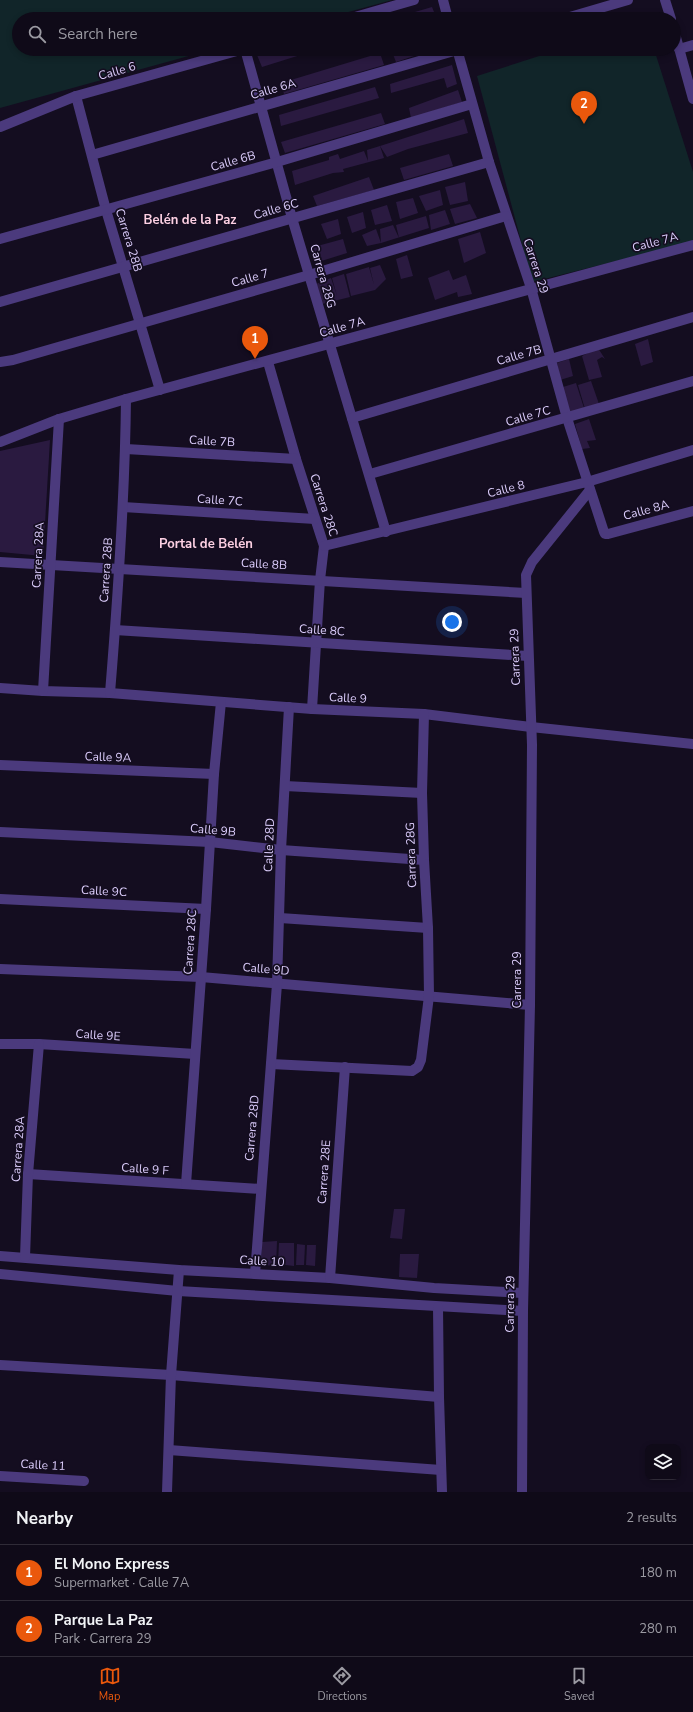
<!DOCTYPE html>
<html lang="en">
<head>
<meta charset="utf-8">
<style>
	body { margin:0; font-family:"Nunito Sans",sans-serif; background:#1d1825; color:#f1f3f6 }
	.controls { position:absolute; right:12px; bottom:12px; display:grid; overflow:hidden; border-radius:8px; box-shadow:0 2px 6px #0003 }
	.controls button { width:36px; height:36px; display:grid; place-items:center; padding:0; border:0; border-bottom:1px solid #2f2b37; background:#0f0a18; color:#f1f3f6; font:20px sans-serif }
	.you { position:absolute; left:452px; top:622px; width:14px; height:14px; margin:-10px; border:3px solid #fff; border-radius:50%; background:#1a73e8; box-shadow:0 0 0 6px #1a73e833 }
	.badge { display:grid; place-items:center; width:26px; height:26px; border-radius:50%; background:#ea580c; color:#fff; font-size:13px; font-weight:700 }
	.pin { position:absolute; translate:-50% -33px; filter:drop-shadow(0 1px 2px #0008) }
	.pin::after { content:''; position:absolute; top:21px; width:14px; height:12px; background:inherit; clip-path:polygon(0 0,100% 0,50% 100%) }
	.list { margin:0; padding:0; list-style:none }
	h2 { display:flex; justify-content:space-between; align-items:center; height:52px; margin:0; padding:0 16px; font-size:17px }
	h2 small { font-size:13px; font-weight:400; color:#9b9aa2 }
	.list li { display:grid; grid-template-columns:26px 1fr auto; gap:12px; align-items:center; box-sizing:border-box; height:56px; padding:0 16px; border-top:1px solid #2f2b37 }
	.list b { display:block; font-size:15px; white-space:nowrap }
	.list p { margin:0; font-size:13px; white-space:nowrap; color:#9b9aa2 }
	.list em { font-size:13px; font-style:normal; color:#9b9aa2 }
	.icon { flex:none; width:22px; height:22px; fill:none; stroke:currentColor; stroke-width:2; stroke-linecap:round; stroke-linejoin:round }
	.map { position:relative; flex:none; width:693px; height:1492px; overflow:hidden }
	.search { position:absolute; background:#0f0a18; box-shadow:0 2px 6px #0003; left:12px; right:12px; top:12px; height:44px; display:flex; align-items:center; gap:10px; box-sizing:border-box; padding:0 14px; border-radius:22px; color:#9b9aa2; font-size:15px }
	.sheet { height:164px; background:#0f0a18 }
	nav { display:flex; justify-content:space-around; align-items:center; box-sizing:border-box; height:56px; border-top:1px solid #2f2b37; background:#0f0a18; font-size:11px; color:#9b9aa2 }
	nav a { display:grid; justify-items:center; gap:2px }
	nav .on { color:#ea580c }
	.map>svg:first-child { display:block }
	.green { fill:#112529 }
	.building { fill:#2a1a40 }
	.lines { fill:none; stroke-linecap:round; stroke-linejoin:round }
	.minor { stroke:#4b3a7d; stroke-width:10 }
	.labels { text-anchor:middle; stroke-width:3.5; stroke-linejoin:round; paint-order:stroke }
	.street-label { font-size:12px; fill:#ddcefd; stroke:#140d20 }
	.neighbourhood-label { font-size:13px; font-weight:bold; fill:#fdd0e3; stroke:#140d20 }
</style>
</head>
<body>
<div class="map">
<svg width="693" height="1492" viewBox="0 0 693 1492">
	<rect width="100%" height="100%" fill="#140d20"/>
	<g class="green">
		<polygon points="0,0 392,0 323,19 19,19 19,49 214,49 0,108"/>
		<polygon points="561,49 654,49 693,172 693,242 532,282 477,76"/>
	</g>
	<g class="building">
		<polygon points="432,7 436,17 431,19 391,19"/>
		<polygon points="277,49 309,49 310,52 262,67 257,55"/>
		<polygon points="391,49 435,49 396,62"/>
		<polygon points="380,53 384,65 284,94 281,83"/>
		<polygon points="452,65 457,84 447,88 444,78 391,93 390,84"/>
		<polygon points="375,87 379,98 281,126 279,115"/>
		<polygon points="458,90 462,102 411,118 409,108"/>
		<polygon points="381,113 385,124 285,153 281,142"/>
		<polygon points="464,119 468,133 408,149 387,157 380,146"/>
		<polygon points="380,146 384,158 343,169 344,172 333,173 295,185 292,171 329,160 329,157 338,154 340,159 364,151 368,161 367,150"/>
		<polygon points="449,154 453,166 404,180 400,168"/>
		<polygon points="369,177 374,190 317,206 313,196"/>
		<polygon points="465,182 468,201 450,205 445,187"/>
		<polygon points="440,190 443,205 426,211 419,196"/>
		<polygon points="413,198 418,213 400,219 396,202"/>
		<polygon points="470,204 477,218 455,224 450,209"/>
		<polygon points="387,205 392,221 375,225 371,210"/>
		<polygon points="445,210 450,224 431,230 429,215"/>
		<polygon points="363,212 366,228 352,233 347,217"/>
		<polygon points="426,216 429,228 381,243 367,246 362,235 376,229 381,243 380,229 393,225 399,238 396,225"/>
		<polygon points="338,219 341,234 327,239 321,224"/>
		<polygon points="480,232 486,253 464,263 458,239"/>
		<polygon points="343,239 347,253 315,263 310,248"/>
		<polygon points="407,255 413,276 401,279 396,259"/>
		<polygon points="380,265 386,279 375,290 351,296 346,274 369,267 374,285 370,268"/>
		<polygon points="449,270 453,280 466,275 472,294 458,297 457,292 435,300 428,278"/>
		<polygon points="344,274 350,297 322,304 316,284 331,278 337,296 332,278"/>
		<polygon points="648,339 653,362 641,366 635,344"/>
		<polygon points="598,348 605,359 602,357 597,360 602,377 589,380 582,356"/>
		<polygon points="569,359 573,376 560,380 557,363"/>
		<polygon points="591,381 599,404 585,409 578,385"/>
		<polygon points="576,383 584,408 568,413 563,387"/>
		<polygon points="589,419 596,440 587,441 590,448 582,449 575,424"/>
		<polygon points="50,440 43,556 0,552 0,451"/>
		<polygon points="394,1209 405,1209 402,1239 390,1238"/>
		<polygon points="277,1241 276,1266 262,1265 262,1242"/>
		<polygon points="279,1243 294,1243 294,1266 278,1264"/>
		<polygon points="297,1244 305,1245 304,1265 296,1265"/>
		<polygon points="307,1245 316,1245 315,1266 306,1265"/>
		<polygon points="400,1254 419,1254 417,1278 399,1277"/>
	</g>
	<g class="lines">
		<g class="minor">
			<polyline points="443,0 448,19"/>
			<polyline points="665,0 671,19"/>
			<polyline points="348,19 414,0"/>
			<polyline points="563,19 628,0"/>
			<polyline points="674,30 693,99"/>
			<polyline points="245,49 292,218 386,532"/>
			<polyline points="457,49 489,162 531,288 567,418 604,532 605,534 608,534 693,511"/>
			<polyline points="679,49 693,45"/>
			<polyline points="76,96 106,210 160,390"/>
			<polyline points="0,127 76,96 244,49"/>
			<polyline points="92,155 461,49"/>
			<polyline points="0,239 277,162 472,104"/>
			<polyline points="0,302 489,162"/>
			<polyline points="0,362 13,360 309,275 506,216"/>
			<polyline points="268,362 296,459 324,546 320,580 312,709"/>
			<polyline points="352,418 693,317"/>
			<polyline points="0,442 59,419 126,399 693,245"/>
			<polyline points="126,449 296,459"/>
			<polyline points="370,474 693,381"/>
			<polyline points="123,507 315,519"/>
			<polyline points="324,546 587,482 693,450"/>
			<polyline points="0,562 526,593"/>
			<polyline points="115,630 528,656"/>
			<polyline points="0,688 43,691 110,693 312,709 424,714 531,727 693,744"/>
			<polyline points="43,691 59,419"/>
			<path d="M110,693C118,595 125,498 126,399"/>
			<polyline points="0,765 214,774"/>
			<polyline points="285,786 422,793"/>
			<polyline points="0,832 210,842 281,850 424,860"/>
			<polyline points="0,899 206,909"/>
			<polyline points="280,918 428,928"/>
			<polyline points="0,969 201,977 530,1005"/>
			<polyline points="0,1044 39,1044 195,1054"/>
			<polyline points="271,1064 412,1071 418,1067 421,1060 429,996 428,928 424,860 422,793 424,714"/>
			<polyline points="28,1174 260,1189"/>
			<polyline points="186,1184 206,909 214,774 221,702"/>
			<polyline points="0,1256 179,1270 330,1278 434,1288 523,1293"/>
			<polyline points="25,1257 28,1174 39,1044"/>
			<polyline points="0,1274 178,1291 523,1311"/>
			<polyline points="255,1274 277,984 281,850 289,707"/>
			<polyline points="330,1278 345,1067"/>
			<polyline points="438,1307 439,1397 442,1492"/>
			<polyline points="0,1365 171,1375 439,1397"/>
			<polyline points="169,1450 441,1470"/>
			<polyline points="0,1476 84,1481"/>
			<polyline points="167,1492 171,1375 179,1270"/>
			<polyline points="522,1492 523,1311 530,1005 532,745 526,575 532,562 590,490"/>
		</g>
	</g>
	<g class="labels">
		<g class="street-label">
			<text transform="translate(117 71) rotate(-16)" y="4">Calle 6</text>
			<text transform="translate(273 89) rotate(-16)" y="4">Calle 6A</text>
			<text transform="translate(233 161) rotate(-16)" y="4">Calle 6B</text>
			<text transform="translate(276 209) rotate(-16)" y="4">Calle 6C</text>
			<text transform="translate(129 240) rotate(73)" y="4">Carrera 28B</text>
			<text transform="translate(655 242) rotate(-15)" y="4">Calle 7A</text>
			<text transform="translate(536 266) rotate(72)" y="4">Carrera 29</text>
			<text transform="translate(323 276) rotate(74)" y="4">Carrera 28G</text>
			<text transform="translate(250 278) rotate(-16)" y="4">Calle 7</text>
			<text transform="translate(342 327) rotate(-16)" y="4">Calle 7A</text>
			<text transform="translate(519 355) rotate(-16)" y="4">Calle 7B</text>
			<text transform="translate(528 416) rotate(-16)" y="4">Calle 7C</text>
			<text transform="translate(212 441) rotate(3)" y="4">Calle 7B</text>
			<text transform="translate(506 489) rotate(-14)" y="4">Calle 8</text>
			<text transform="translate(220 500) rotate(4)" y="4">Calle 7C</text>
			<text transform="translate(324 505) rotate(72)" y="4">Carrera 28C</text>
			<text transform="translate(646 510) rotate(-15)" y="4">Calle 8A</text>
			<text transform="translate(38 555) rotate(-87)" y="4">Carrera 28A</text>
			<text transform="translate(264 564) rotate(3)" y="4">Calle 8B</text>
			<text transform="translate(106 570) rotate(-86)" y="4">Carrera 28B</text>
			<text transform="translate(322 630) rotate(4)" y="4">Calle 8C</text>
			<text transform="translate(515 657) rotate(-92)" y="4">Carrera 29</text>
			<text transform="translate(348 698) rotate(3)" y="4">Calle 9</text>
			<text transform="translate(108 757) rotate(2)" y="4">Calle 9A</text>
			<text transform="translate(213 830) rotate(5)" y="4">Calle 9B</text>
			<text transform="translate(269 845) rotate(-88)" y="4">Calle 28D</text>
			<text transform="translate(411 855) rotate(-92)" y="4">Carrera 28G</text>
			<text transform="translate(104 891) rotate(3)" y="4">Calle 9C</text>
			<text transform="translate(190 942) rotate(-86)" y="4">Carrera 28C</text>
			<text transform="translate(266 969) rotate(5)" y="4">Calle 9D</text>
			<text transform="translate(517 980) rotate(-90)" y="4">Carrera 29</text>
			<text transform="translate(98 1035) rotate(4)" y="4">Calle 9E</text>
			<text transform="translate(252 1128) rotate(-85)" y="4">Carrera 28D</text>
			<text transform="translate(18 1149) rotate(-86)" y="4">Carrera 28A</text>
			<text transform="translate(145 1169) rotate(4)" y="4">Calle 9 F</text>
			<text transform="translate(324 1172) rotate(-86)" y="4">Carrera 28E</text>
			<text transform="translate(262 1261) rotate(3)" y="4">Calle 10</text>
			<text transform="translate(510 1304) rotate(-89)" y="4">Carrera 29</text>
			<text transform="translate(43 1465) rotate(3)" y="4">Calle 11</text>
		</g>
		<g class="neighbourhood-label">
			<text x="190" y="224">Belén de la Paz</text>
			<text x="206" y="548">Portal de Belén</text>
		</g>
	</g>
</svg>
<div class="controls">
<button><svg class="icon" aria-label="layers" viewBox="0 0 24 24"><path d="M12 4l9 5-9 5-9-5zM3 14l9 5 9-5"/></svg></button>
</div>
<div class="you"></div>
<div class="pin badge" style="left:255px;top:359px">1</div>
<div class="pin badge" style="left:584px;top:124px">2</div>
<div class="search"><svg class="icon" aria-label="search" viewBox="0 0 24 24"><circle cx="10" cy="10" r="6"/><path d="M15 15l6 6"/></svg>Search here</div>
</div>
<section class="sheet">
<h2>Nearby<small>2 results</small></h2>
<ul class="list">
<li><span class="badge">1</span><div><b>El Mono Express</b><p>Supermarket · Calle 7A</p></div><em>180 m</em></li>
<li><span class="badge">2</span><div><b>Parque La Paz</b><p>Park · Carrera 29</p></div><em>280 m</em></li>
</ul>
</section>
<nav>
<a class="on"><svg class="icon" aria-label="map" viewBox="0 0 24 24"><path d="M3 6l6-2 6 2 6-2v14l-6 2-6-2-6 2zM9 4v14M15 6v14"/></svg>Map</a>
<a><svg class="icon" aria-label="directions" viewBox="0 0 24 24"><path d="M12 3l9 9-9 9-9-9zM9 14v-3h6M13 9l2 2-2 2"/></svg>Directions</a>
<a><svg class="icon" aria-label="saved" viewBox="0 0 24 24"><path d="M7 4h10v16l-5-4-5 4z"/></svg>Saved</a>
</nav>
</body>
</html>
